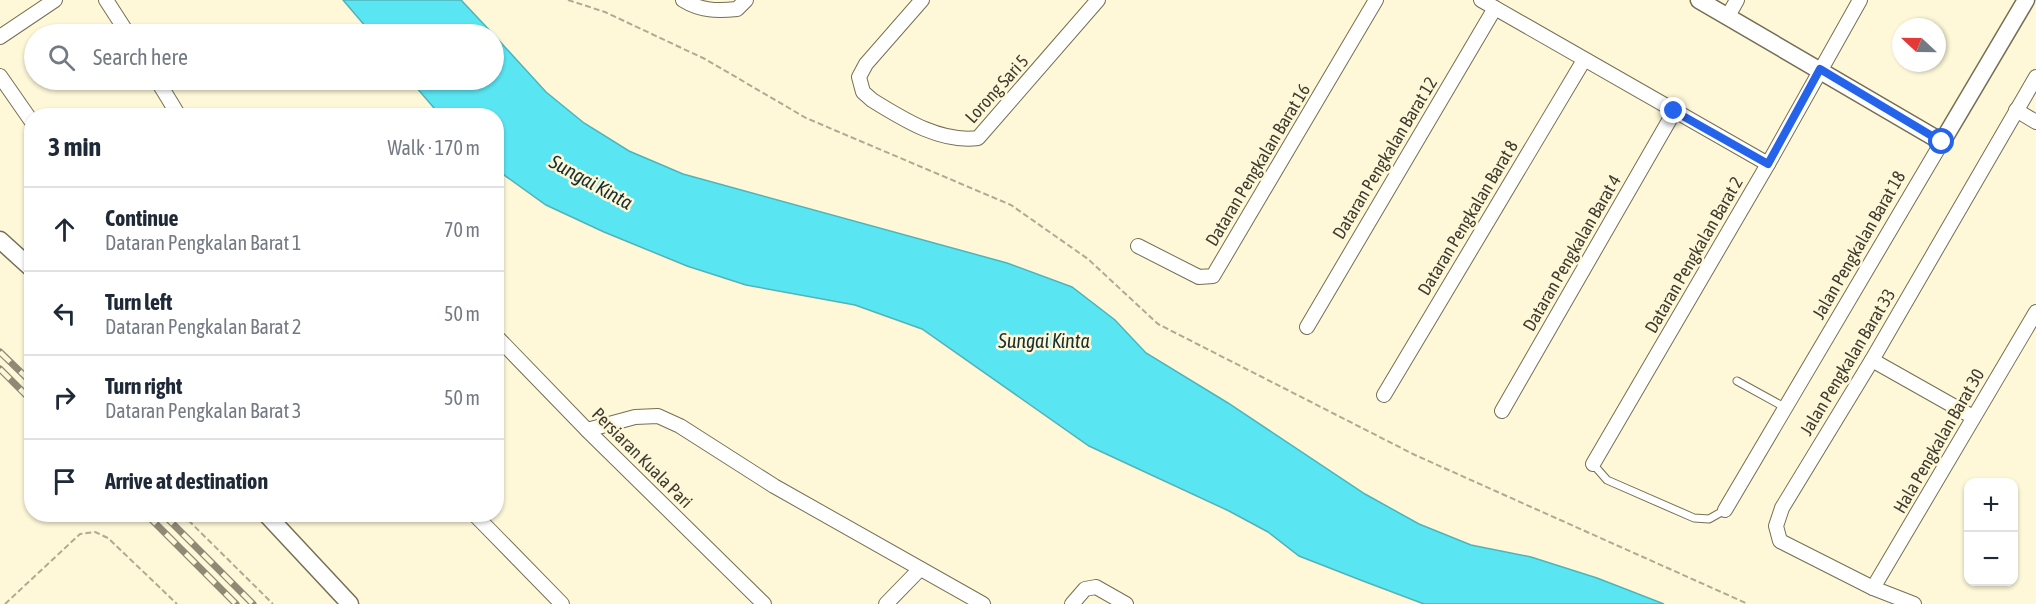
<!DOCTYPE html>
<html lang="en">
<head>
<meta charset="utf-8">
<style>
	body { margin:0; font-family:"Asap Condensed",sans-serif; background:#f2f2f3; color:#1f2937 }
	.controls { position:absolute; right:18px; bottom:18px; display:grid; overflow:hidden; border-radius:12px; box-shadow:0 2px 4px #0004 }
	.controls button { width:54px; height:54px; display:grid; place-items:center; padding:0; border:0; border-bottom:2px solid #e0e1e3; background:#fff; color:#1f2937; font:30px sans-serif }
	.compass { position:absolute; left:1892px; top:18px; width:54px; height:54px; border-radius:50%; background:#fff; box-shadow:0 2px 4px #0004; rotate:292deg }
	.stop { position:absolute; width:18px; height:18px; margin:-14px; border:4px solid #2563eb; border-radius:50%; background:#fff }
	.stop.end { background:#2563eb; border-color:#fff; box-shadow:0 2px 6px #0008 }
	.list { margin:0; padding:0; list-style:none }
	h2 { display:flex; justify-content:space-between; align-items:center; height:78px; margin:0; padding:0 24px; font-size:26px }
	h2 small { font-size:20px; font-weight:400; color:#747a83 }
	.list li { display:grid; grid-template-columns:39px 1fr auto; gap:18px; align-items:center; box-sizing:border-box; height:84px; padding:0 24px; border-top:2px solid #e0e1e3 }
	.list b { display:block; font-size:22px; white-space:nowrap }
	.list p { margin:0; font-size:20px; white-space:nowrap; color:#747a83 }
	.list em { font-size:20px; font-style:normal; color:#747a83 }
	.icon { flex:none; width:33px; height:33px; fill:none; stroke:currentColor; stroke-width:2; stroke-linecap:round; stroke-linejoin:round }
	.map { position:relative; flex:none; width:2036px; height:604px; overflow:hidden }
	.search { position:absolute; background:#fff; box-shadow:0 2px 4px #0004; left:24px; top:24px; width:480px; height:66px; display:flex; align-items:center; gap:15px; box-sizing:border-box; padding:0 21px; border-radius:33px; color:#747a83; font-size:22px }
	.panel { position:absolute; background:#fff; box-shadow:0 2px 4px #0004; left:24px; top:108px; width:480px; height:414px; border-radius:24px }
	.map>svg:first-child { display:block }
	.water { fill:#59e6f2; stroke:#51b3b8; stroke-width:1.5 }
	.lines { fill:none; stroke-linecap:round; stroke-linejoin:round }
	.service-casing { stroke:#756f54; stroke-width:9 }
	.minor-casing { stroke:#756f54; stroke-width:16 }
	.tertiary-casing { stroke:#756f54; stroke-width:19 }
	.path { stroke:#afab93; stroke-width:2; stroke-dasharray:6 3; stroke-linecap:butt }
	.service { stroke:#fff; stroke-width:7 }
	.minor { stroke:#fff; stroke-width:14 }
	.tertiary { stroke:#fff; stroke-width:16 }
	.rail-casing { stroke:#8e8a76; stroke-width:7 }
	.rail { stroke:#fef8d9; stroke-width:4.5; stroke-dasharray:14; stroke-linecap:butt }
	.route { stroke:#2563eb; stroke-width:8 }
	.labels { text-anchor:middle; stroke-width:5; stroke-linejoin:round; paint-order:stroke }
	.street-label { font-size:18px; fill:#3e3c30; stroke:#fef8d9 }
	.water-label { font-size:20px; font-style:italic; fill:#193033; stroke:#fef8d9 }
</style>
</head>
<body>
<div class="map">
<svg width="2036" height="604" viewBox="0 0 2036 604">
	<rect width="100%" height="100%" fill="#fef8d9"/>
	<g class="water">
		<polygon points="343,0 461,0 493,34 372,34"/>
		<polygon points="494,35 546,92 584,123 629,151 683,174 1007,263 1072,287 1115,320 1146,353 1228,403 1365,494 1419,524 1471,545 1531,557 1597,578 1664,604 1424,604 1363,581 1299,556 1268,532 1229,511 1089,446 922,329 855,305 746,285 687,266 604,232 546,205 497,170 496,116 440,115 410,80 494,80"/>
	</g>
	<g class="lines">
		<defs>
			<g id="service">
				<polyline points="1737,381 1786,408"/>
				<polyline points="1593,464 1607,480 1694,518 1709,519 1725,510"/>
			</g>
			<g id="minor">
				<polyline points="106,0 128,34"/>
				<path d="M683,0C701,11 717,11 737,9L746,0"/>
				<path d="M922,0L866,64L859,77L863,92L872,100C903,119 940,143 978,138L1098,0"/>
				<polyline points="1481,0 1768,164"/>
				<polyline points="1728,16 1737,0"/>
				<polyline points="0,37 55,0"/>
				<polyline points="0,76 32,122"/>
				<polyline points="157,80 179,116"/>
				<polyline points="2016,110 2036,122"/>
				<polyline points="1138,246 1199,277 1213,276 1376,0"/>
				<polyline points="1307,327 1495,8"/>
				<polyline points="496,336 587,430 764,604"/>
				<polyline points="1872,360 1973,417"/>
				<polyline points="1384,395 1584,60"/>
				<polyline points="1502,411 1674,112"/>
				<polyline points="587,430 635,417 658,416 680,426 774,486 983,604"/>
				<polyline points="1593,464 1768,164 1860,0"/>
				<polyline points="1725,510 1942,142"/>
				<polyline points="474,514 562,604"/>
				<polyline points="1873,588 2036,312"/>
				<polyline points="886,604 920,569"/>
				<polyline points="1072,604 1085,589 1096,587 1126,604"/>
				<polyline points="1914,604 1873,588 1780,541 1776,526 1782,508 1872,360 2036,77"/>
			</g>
			<g id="tertiary">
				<polyline points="1699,0 1942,142 2026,0"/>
				<polyline points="0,240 32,269"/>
				<polyline points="266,514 350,604"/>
			</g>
		</defs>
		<use href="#service" class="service-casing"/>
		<use href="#minor" class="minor-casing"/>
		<use href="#tertiary" class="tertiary-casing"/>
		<g class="path">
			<polyline points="568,0 605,12 705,59 806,118 1011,205 1088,259 1158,324 1415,455 1748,604"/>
			<polyline points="182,514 273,604"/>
			<polyline points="5,604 80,534 95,532 108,538 177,604"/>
		</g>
		<use href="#service" class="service"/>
		<use href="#minor" class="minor"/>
		<use href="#tertiary" class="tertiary"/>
		<defs>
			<g id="rail">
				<polyline points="0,352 32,383"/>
				<polyline points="0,369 32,401"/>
				<polyline points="146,514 236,604"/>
				<polyline points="163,514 253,604"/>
			</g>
		</defs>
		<use href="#rail" class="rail-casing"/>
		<use href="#rail" class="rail"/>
	</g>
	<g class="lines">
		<polyline class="route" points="1674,111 1768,164 1820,69 1942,142"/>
	</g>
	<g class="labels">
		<g class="street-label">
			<text transform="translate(997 89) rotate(-48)" y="6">Lorong Sari 5</text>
			<text transform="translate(1385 158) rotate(-59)" y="6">Dataran Pengkalan Barat 12</text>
			<text transform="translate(1258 165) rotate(-59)" y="6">Dataran Pengkalan Barat 16</text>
			<text transform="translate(1468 218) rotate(-59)" y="6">Dataran Pengkalan Barat 8</text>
			<text transform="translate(1859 245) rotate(-60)" y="6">Jalan Pengkalan Barat 18</text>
			<text transform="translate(1572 253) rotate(-60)" y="6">Dataran Pengkalan Barat 4</text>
			<text transform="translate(1694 255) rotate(-60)" y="6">Dataran Pengkalan Barat 2</text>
			<text transform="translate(1848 362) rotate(-59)" y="6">Jalan Pengkalan Barat 33</text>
			<text transform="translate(1939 441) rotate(-60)" y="6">Hala Pengkalan Barat 30</text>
			<text transform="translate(642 458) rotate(45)" y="6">Persiaran Kuala Pari</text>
		</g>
		<g class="water-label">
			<text transform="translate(591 182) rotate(29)" y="7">Sungai Kinta</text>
			<text x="1044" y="348">Sungai Kinta</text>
		</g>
	</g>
</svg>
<div class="controls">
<button>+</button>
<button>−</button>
</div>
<svg class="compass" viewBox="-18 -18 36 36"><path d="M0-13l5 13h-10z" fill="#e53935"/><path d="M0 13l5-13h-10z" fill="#747a83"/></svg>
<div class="stop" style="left:1942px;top:142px"></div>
<div class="stop end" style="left:1674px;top:111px"></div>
<div class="search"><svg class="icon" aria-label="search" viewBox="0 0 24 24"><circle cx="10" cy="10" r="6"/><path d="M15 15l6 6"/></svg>Search here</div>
<section class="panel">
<h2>3 min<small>Walk · 170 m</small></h2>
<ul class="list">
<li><svg class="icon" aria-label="ahead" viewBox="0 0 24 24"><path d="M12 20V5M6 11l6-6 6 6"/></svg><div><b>Continue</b><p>Dataran Pengkalan Barat 1</p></div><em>70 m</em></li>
<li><svg class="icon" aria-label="left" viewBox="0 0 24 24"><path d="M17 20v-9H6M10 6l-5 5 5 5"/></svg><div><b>Turn left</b><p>Dataran Pengkalan Barat 2</p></div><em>50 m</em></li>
<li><svg class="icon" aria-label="right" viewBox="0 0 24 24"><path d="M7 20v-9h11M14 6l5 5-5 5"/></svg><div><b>Turn right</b><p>Dataran Pengkalan Barat 3</p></div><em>50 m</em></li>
<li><svg class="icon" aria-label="arrive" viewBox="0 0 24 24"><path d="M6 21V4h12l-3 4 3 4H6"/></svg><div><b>Arrive at destination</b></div></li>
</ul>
</section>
</div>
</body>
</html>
